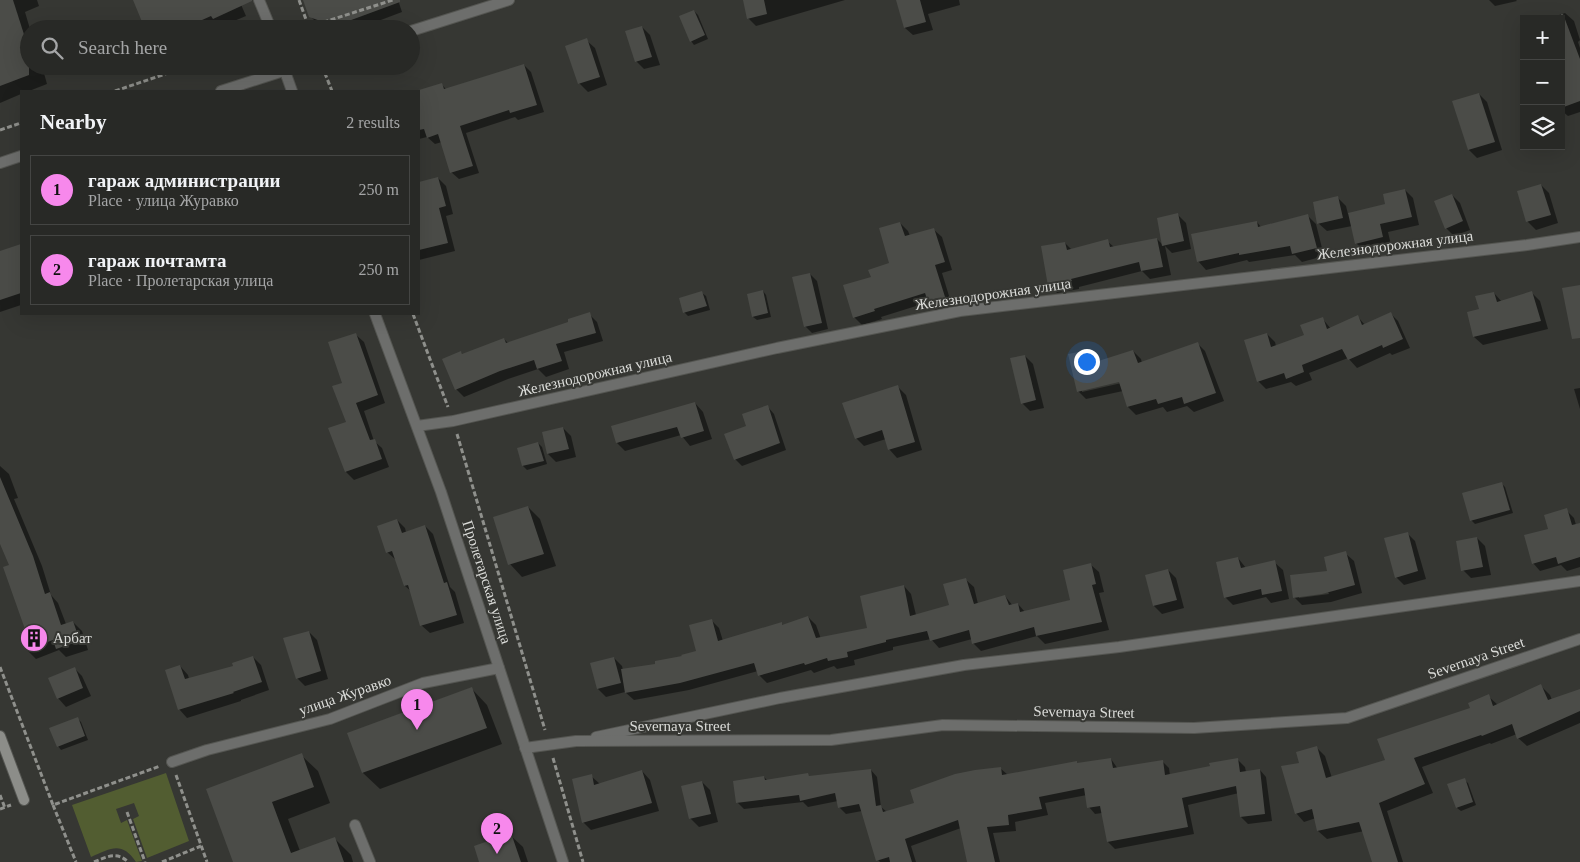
<!DOCTYPE html>
<html lang="en">
<head>
<meta charset="utf-8">
<style>
	body { margin:0; font-family:Georgia,serif; background:#30312e; color:#f1f3f6 }
	.controls { position:absolute; right:15px; top:15px; display:grid; overflow:hidden; border-radius:0px; box-shadow:0 5px 20px #0002 }
	.controls button { width:45px; height:45px; display:grid; place-items:center; padding:0; border:0; border-bottom:1px solid #444543; background:#282926; color:#f1f3f6; font:25px sans-serif }
	.you { position:absolute; left:1086px; top:361px; width:18px; height:18px; margin:-12px; border:4px solid #fff; border-radius:50%; background:#1a73e8; box-shadow:0 0 0 8px #1a73e833 }
	.badge { display:grid; place-items:center; width:32px; height:32px; border-radius:50%; background:#f788ec; color:#111; font-size:16px; font-weight:700 }
	.pin { position:absolute; translate:-50% -41px; filter:drop-shadow(0 1px 2px #0008) }
	.pin::after { content:''; position:absolute; top:26px; width:18px; height:15px; background:inherit; clip-path:polygon(0 0,100% 0,50% 100%) }
	.list { margin:0; padding:0; list-style:none }
	h2 { display:flex; justify-content:space-between; align-items:center; height:65px; margin:0; padding:0 20px; font-size:21px }
	h2 small { font-size:16px; font-weight:400; color:#a5a6a7 }
	.list li { display:grid; grid-template-columns:32px 1fr auto; gap:15px; align-items:center; box-sizing:border-box; height:70px; margin:0 10px 10px; padding:0 10px; border:1px solid #444543; border-radius:0px }
	.list b { display:block; font-size:19px; white-space:nowrap }
	.list p { margin:0; font-size:16px; white-space:nowrap; color:#a5a6a7 }
	.list em { font-size:16px; font-style:normal; color:#a5a6a7 }
	.icon { flex:none; width:28px; height:28px; fill:none; stroke:currentColor; stroke-width:2; stroke-linecap:round; stroke-linejoin:round }
	.map { position:relative; flex:none; width:1580px; height:862px; overflow:hidden }
	.search { position:absolute; background:#282926; box-shadow:0 5px 20px #0002; left:20px; top:20px; width:400px; height:55px; display:flex; align-items:center; gap:12px; box-sizing:border-box; padding:0 18px; border-radius:28px; color:#a5a6a7; font-size:19px }
	.panel { position:absolute; background:#282926; box-shadow:0 5px 20px #0002; left:20px; top:90px; width:400px; height:225px; border-radius:0px }
	.map>svg:first-child { display:block }
	.green { fill:#525d31 }
	.shadow { fill:#0007; fill-rule:evenodd }
	.building { fill:#4b4c48 }
	.lines { fill:none; stroke-linecap:round; stroke-linejoin:round }
	.lane-casing { stroke:#545551; stroke-width:12 }
	.street-casing { stroke:#545551; stroke-width:12 }
	.secondary-casing { stroke:#545551; stroke-width:12 }
	.path { stroke:#8f908c; stroke-width:3; stroke-dasharray:5 2.5; stroke-linecap:butt }
	.lane { stroke:#6d6e6c; stroke-width:10 }
	.street { stroke:#6d6e6c; stroke-width:10 }
	.secondary { stroke:#8c8d89; stroke-width:10 }
	.labels { text-anchor:middle; stroke-width:4; stroke-linejoin:round; paint-order:stroke }
	.street-label { font-size:15px; fill:#dcddda; stroke:#363733 }
	.poi-label { font-size:15px; fill:#dcddda; stroke:#363733; text-anchor:start }
</style>
</head>
<body>
<div class="map">
<svg width="1580" height="862" viewBox="0 0 1580 862">
	<rect width="100%" height="100%" fill="#363733"/>
	<path class="green" d="M166,773L189,841L147,858L133,819L139,816L134,803L116,809L121,823L127,820L142,861L136,862C122,841 111,848 91,857L72,805Z"/>
	<g class="shadow">
		<polygon points="0,0 37,0 39,6 25,12 30,29 29,66 42,66 47,84 29,91 21,91 21,94 0,103"/>
		<polygon points="146,0 239,0 246,16 222,26 220,24 209,29 147,29"/>
		<polygon points="304,0 398,0 402,12 357,29 330,29 319,25 310,16"/>
		<polygon points="744,0 845,0 756,26 748,18"/>
		<polygon points="897,0 959,0 960,5 928,14 933,30 913,35 905,28"/>
		<polygon points="1489,0 1516,0 1517,1 1495,6"/>
		<polygon points="694,11 698,15 708,39 694,45 691,41"/>
		<polygon points="1565,13 1574,21 1580,40 1578,42 1580,48 1580,112 1568,116 1561,110 1561,19 1547,19"/>
		<polygon points="642,27 650,35 660,65 644,69 636,61"/>
		<polygon points="586,40 595,48 607,85 588,92 579,83"/>
		<polygon points="524,65 531,72 544,112 518,120 515,117 466,133 479,173 459,179 451,172 442,142 435,144 427,137 419,139 419,92 442,85 446,89"/>
		<polygon points="1479,94 1487,102 1502,150 1477,158 1469,150"/>
		<polygon points="438,178 446,186 453,214 446,216 455,251 419,260 419,183"/>
		<polygon points="1541,185 1549,193 1558,223 1536,230 1528,222 1518,192"/>
		<polygon points="1405,190 1413,198 1419,225 1388,232 1391,245 1364,251 1356,243 1352,226 1327,231 1318,223 1338,198 1346,206 1348,214 1387,205"/>
		<polygon points="1452,195 1460,203 1470,230 1454,236 1446,228"/>
		<polygon points="1178,215 1186,223 1191,249 1172,253 1165,246 1171,275 1150,279 1142,271 1079,287 1079,289 1057,293 1049,285 1065,243 1072,250 1107,241 1114,247 1157,239 1164,246 1158,219"/>
		<polygon points="1307,215 1316,224 1324,256 1302,262 1295,255 1249,262 1247,260 1206,270 1198,261 1257,222 1261,227"/>
		<polygon points="900,223 908,231 910,236 933,229 942,237 952,270 942,273 953,309 938,313 929,302 881,317 882,319 862,325 854,317 872,278 891,264"/>
		<polygon points="21,245 21,305 0,312 0,252"/>
		<polygon points="810,274 817,281 828,329 812,333 805,326"/>
		<polygon points="763,291 766,295 771,317 757,320 753,317"/>
		<polygon points="702,293 706,296 710,310 688,316 684,312"/>
		<polygon points="1494,293 1502,302 1532,293 1540,301 1548,329 1483,345 1474,337 1480,310"/>
		<polygon points="1390,313 1398,321 1410,348 1392,355 1390,353 1357,368 1348,358 1309,373 1312,380 1296,386 1291,382 1266,389 1258,381 1267,334 1275,342 1276,346 1306,336 1322,318 1331,329 1358,317 1365,325"/>
		<polygon points="589,314 597,322 603,341 564,352 569,369 546,377 538,369 508,379 464,397 456,389 461,352 463,355 504,339 508,343 570,323"/>
		<polygon points="355,334 364,342 385,403 364,411 374,441 382,448 389,467 354,480 346,472 347,422 343,384"/>
		<path d="M1197,343L1205,351L1224,401L1194,412L1187,406L1167,412L1163,407L1136,415L1128,407L1123,391L1086,399L1078,391L1088,351L1097,359V363L1133,351L1141,359L1142,363ZM1125,379L1126,382L1082,392V389Z"/>
		<polygon points="1025,356 1033,364 1044,408 1030,411 1022,403"/>
		<polygon points="897,386 906,395 922,450 897,458 889,449 886,439 864,446 856,438"/>
		<polygon points="1580,388 1580,409 1574,389"/>
		<polygon points="695,403 703,412 712,439 690,446 681,435 625,451 617,443"/>
		<polygon points="768,407 774,414 786,450 742,466 735,459 747,426"/>
		<polygon points="563,428 571,436 576,457 556,462 548,454"/>
		<polygon points="538,443 542,447 547,464 527,470 523,466 518,449"/>
		<polygon points="0,466 9,474 18,498 14,499 42,566 51,595 58,603 66,624 73,622 82,631 88,650 66,657 59,650 36,659 27,650 21,635 27,633 11,566 0,541"/>
		<polygon points="1501,483 1505,487 1513,513 1475,524 1471,520"/>
		<polygon points="528,507 540,519 556,566 522,577 510,564"/>
		<polygon points="1566,510 1574,518 1576,525 1580,524 1580,567 1567,571 1561,565 1540,571 1533,563 1549,530"/>
		<polygon points="397,520 405,528 406,532 425,526 433,534 450,587 455,592 464,623 430,633 421,625 412,592 405,586 396,560 387,552"/>
		<polygon points="1407,533 1415,541 1426,579 1404,585 1396,577"/>
		<polygon points="1477,538 1485,546 1491,575 1471,578 1463,570"/>
		<path d="M1345,553L1354,561L1362,593L1331,602L1302,605L1294,597L1329,572ZM1328,592L1329,594L1299,598V596Z"/>
		<polygon points="1238,558 1246,568 1274,562 1283,570 1289,599 1271,603 1266,597 1233,605 1225,597"/>
		<polygon points="1091,565 1099,572 1104,592 1099,593 1109,630 1045,644 1037,636 981,651 973,643 972,639 939,648 931,639 893,647 893,650 854,660 855,665 837,669 834,666 814,673 811,670 767,683 759,675 758,671 689,690 634,700 625,692 606,697 598,689 614,658 622,666 623,670 657,665 698,652 711,620 719,628 723,641 781,623 783,626 808,617 816,625 821,639 869,629 904,586 911,594 916,615 950,606 966,580 974,587 978,604 1005,596 1013,606 1018,604 1025,612 1072,600"/>
		<polygon points="1168,570 1176,578 1184,608 1162,614 1154,606 1146,576"/>
		<polygon points="309,632 317,640 328,679 305,686 297,678"/>
		<polygon points="253,657 261,665 269,690 241,700 241,701 187,718 179,709 180,666 188,675 189,679 235,667"/>
		<polygon points="74,668 82,676 91,696 66,707 58,698"/>
		<polygon points="1541,686 1550,695 1552,700 1580,690 1580,723 1527,746 1518,738 1517,734 1491,744 1490,743 1422,767 1433,793 1387,811 1403,862 1374,862 1364,831 1327,839 1318,831 1316,818 1304,822 1296,813 1301,764 1317,748 1325,756 1332,778 1387,760 1472,708 1488,696 1498,705"/>
		<polygon points="471,688 487,705 502,744 380,789 363,773 349,733"/>
		<polygon points="77,718 81,722 88,740 61,750 58,746"/>
		<polygon points="301,755 318,771 330,803 288,819 300,851 335,839 351,855 353,862 234,862"/>
		<polygon points="1111,759 1118,769 1162,761 1169,768 1170,776 1238,760 1245,767 1246,772 1260,770 1266,777 1272,821 1248,824 1241,817 1239,793 1188,805 1194,834 1115,849 1108,842 1102,813 1095,814 1089,807 1087,795 1045,803 1048,815 1015,822 1016,831 993,833 1000,862 969,862 961,828 911,846 916,862 880,862 878,860 862,811 846,814 839,807 838,801 808,807 803,802 744,809 737,802 764,777 768,781 808,775 810,777 871,770 877,777 881,807 887,812 916,804 1000,768 1008,775"/>
		<polygon points="642,771 650,780 659,811 591,830 583,822 591,776 600,784"/>
		<polygon points="1464,780 1468,783 1476,805 1461,811 1457,808"/>
		<polygon points="702,782 710,790 718,822 699,827 690,818"/>
		<polygon points="510,835 523,847 528,862 481,862"/>
	</g>
	<g class="building">
		<polygon points="0,0 13,0 29,50 29,75 0,86"/>
		<polygon points="133,0 252,0 252,1 213,19 211,16 182,29 145,29"/>
		<polygon points="303,0 400,0 400,2 335,26 309,17"/>
		<polygon points="743,0 764,0 767,14 747,19"/>
		<polygon points="896,0 920,0 926,22 904,28"/>
		<polygon points="694,10 705,35 690,42 679,16"/>
		<polygon points="1561,14 1563,14 1580,59 1580,101 1561,108"/>
		<polygon points="642,26 652,57 635,62 625,31"/>
		<polygon points="587,38 600,77 578,84 565,46"/>
		<polygon points="524,64 537,105 510,113 509,110 460,126 473,166 450,173 438,134 427,138 424,129 419,130 419,90 442,83 444,89"/>
		<polygon points="1479,93 1495,142 1468,150 1452,101"/>
		<polygon points="438,177 446,206 439,208 448,243 419,250 419,182"/>
		<polygon points="1541,184 1551,215 1526,222 1517,191"/>
		<polygon points="1405,189 1412,217 1380,224 1383,237 1355,244 1348,213 1385,204 1383,194"/>
		<polygon points="1452,194 1463,221 1445,229 1434,201"/>
		<polygon points="1338,196 1343,218 1317,224 1313,202"/>
		<polygon points="1178,213 1184,241 1162,246 1157,218"/>
		<polygon points="1308,214 1317,248 1292,254 1290,246 1239,255 1239,253 1197,262 1191,234 1257,221 1258,227"/>
		<polygon points="900,222 905,236 934,228 945,262 935,265 946,300 929,305 925,293 874,309 875,311 853,318 843,285 871,277 868,270 889,263 879,228"/>
		<polygon points="1157,238 1163,267 1141,271 1139,262 1071,279 1072,281 1048,286 1041,246 1065,242 1067,250 1108,239 1110,247"/>
		<polygon points="21,244 21,293 0,300 0,251"/>
		<polygon points="810,273 822,323 804,327 792,277"/>
		<polygon points="1580,285 1580,338 1572,339 1562,288"/>
		<polygon points="763,290 768,313 752,317 747,294"/>
		<polygon points="702,291 707,306 683,313 679,298"/>
		<polygon points="1532,291 1541,321 1473,337 1467,312 1479,309 1475,296 1494,292 1497,302"/>
		<polygon points="590,312 596,333 556,344 562,361 537,369 534,360 500,371 455,390 442,359 461,351 462,354 504,338 506,343 568,322 568,319"/>
		<polygon points="1391,312 1403,339 1383,348 1382,345 1348,360 1342,349 1302,365 1304,372 1286,379 1284,373 1257,382 1244,340 1267,333 1271,347 1304,335 1300,325 1323,317 1327,329 1358,315 1362,325"/>
		<polygon points="356,333 378,395 356,403 370,440 375,439 382,459 345,472 328,428 346,422 332,386 342,383 328,342"/>
		<polygon points="1198,342 1216,393 1184,404 1182,397 1158,404 1156,399 1127,407 1119,382 1077,392 1068,354 1089,350 1092,363 1133,350 1138,363"/>
		<polygon points="1025,355 1036,400 1021,404 1010,358"/>
		<polygon points="898,385 915,442 888,450 882,430 855,439 842,403"/>
		<polygon points="695,402 704,431 681,438 677,427 616,443 611,426"/>
		<polygon points="768,405 780,443 734,460 724,434 746,426 742,414"/>
		<polygon points="563,427 569,449 547,454 542,432"/>
		<polygon points="538,442 544,461 522,466 517,448"/>
		<polygon points="0,477 33,556 45,594 50,592 61,625 73,621 80,641 56,649 53,640 26,650 20,634 26,632 3,567 9,565 0,544"/>
		<polygon points="1502,482 1510,510 1470,521 1462,493"/>
		<polygon points="528,506 544,554 508,565 493,517"/>
		<polygon points="1567,508 1572,525 1580,523 1580,557 1558,564 1556,557 1532,564 1524,535 1548,529 1544,515"/>
		<polygon points="397,519 402,533 425,525 444,583 447,582 457,615 420,626 408,585 404,586 392,551 386,553 377,526"/>
		<polygon points="1408,532 1418,571 1395,578 1384,538"/>
		<polygon points="1477,537 1483,567 1461,571 1456,541"/>
		<polygon points="1346,551 1355,585 1322,594 1293,598 1290,575 1327,571 1324,557"/>
		<polygon points="1238,557 1241,568 1275,560 1282,591 1262,595 1261,589 1224,598 1216,562"/>
		<polygon points="1091,563 1096,584 1092,585 1102,622 1036,636 1034,627 972,644 969,630 930,641 927,631 886,640 886,642 847,652 848,657 828,661 827,658 805,665 804,663 758,676 754,663 680,683 625,693 621,669 655,664 655,661 682,656 681,655 696,651 689,625 712,619 718,641 782,622 782,625 808,616 816,638 867,628 860,596 904,585 910,616 949,605 943,584 966,578 974,604 1005,595 1009,605 1018,603 1020,612 1070,600 1063,570"/>
		<polygon points="1168,569 1177,600 1153,606 1145,575"/>
		<polygon points="309,631 321,671 296,679 283,638"/>
		<polygon points="253,656 262,682 233,692 234,693 178,710 165,670 180,665 185,679 233,666 232,663"/>
		<polygon points="614,657 621,683 597,689 590,663"/>
		<polygon points="75,667 83,688 57,699 48,678"/>
		<polygon points="1541,684 1548,700 1580,689 1580,711 1517,739 1512,724 1482,736 1481,735 1414,758 1425,784 1379,803 1398,862 1372,862 1359,822 1317,831 1312,809 1295,814 1281,766 1299,763 1296,752 1317,746 1326,778 1385,760 1377,739 1470,708 1468,703 1489,694 1493,706"/>
		<polygon points="472,687 487,728 362,773 347,733"/>
		<polygon points="78,717 85,736 57,747 49,728"/>
		<polygon points="302,753 314,787 272,802 291,853 335,837 344,862 233,862 206,789"/>
		<polygon points="1111,758 1113,768 1163,760 1165,775 1210,766 1209,763 1238,758 1240,772 1260,769 1265,814 1240,817 1236,786 1182,798 1188,827 1107,842 1100,806 1087,808 1084,788 1039,797 1042,809 1008,815 1009,825 987,827 995,862 967,862 958,820 905,839 912,862 890,862 889,857 876,861 859,804 838,808 835,793 800,801 799,795 736,803 733,781 764,776 765,780 808,773 809,776 871,769 876,806 881,805 883,812 914,803 910,790 955,774 975,770 1001,767 1002,775 1077,761 1077,763"/>
		<polygon points="642,770 652,803 582,823 572,779 592,774 594,785"/>
		<polygon points="1465,778 1473,802 1456,808 1447,784"/>
		<polygon points="702,781 711,814 689,819 681,786"/>
		<polygon points="511,833 521,862 479,862 474,846"/>
	</g>
	<g class="lines">
		<defs>
			<polyline id="lane" points="355,825 370,862"/>
			<g id="street">
				<polyline points="259,0 271,29"/>
				<polyline points="411,31 509,0"/>
				<polyline points="283,66 292,91"/>
				<polyline points="221,91 299,66"/>
				<polyline points="0,163 21,156"/>
				<polyline points="375,314 441,492 563,862"/>
				<polyline points="417,426 453,421 777,348 960,311 1527,245 1580,237"/>
				<polyline points="596,737 780,698 964,665 1119,647 1580,581"/>
				<polyline points="525,748 576,741 831,740 943,725 1194,728 1347,718 1580,639"/>
				<polyline points="172,762 207,750 330,719 423,683 499,668"/>
			</g>
			<polyline id="secondary" points="0,736 24,800"/>
		</defs>
		<use href="#lane" class="lane-casing"/>
		<use href="#street" class="street-casing"/>
		<use href="#secondary" class="secondary-casing"/>
		<g class="path">
			<polyline points="299,0 309,28"/>
			<polyline points="302,29 393,0"/>
			<polyline points="322,66 332,91"/>
			<polyline points="115,91 189,66"/>
			<polyline points="0,130 21,123"/>
			<polyline points="413,314 448,407"/>
			<polyline points="457,434 545,730"/>
			<polyline points="0,667 53,805 160,766"/>
			<polyline points="553,758 583,862"/>
			<polyline points="176,775 207,862"/>
			<polyline points="0,795 5,808"/>
			<polyline points="53,805 76,862"/>
			<polyline points="0,809 11,805"/>
			<polyline points="127,812 145,862"/>
			<path d="M94,862C106,857 117,851 128,862"/>
			<polyline points="162,862 201,846"/>
		</g>
		<use href="#lane" class="lane"/>
		<use href="#street" class="street"/>
		<use href="#secondary" class="secondary"/>
	</g>
	<defs>
		<symbol id="building-disc" viewBox="-11 -11 22 22"><circle r="9.5" fill="#f788ec" stroke="#363733"/><path d="M-4-6H4V6H1V3H-1V6H-4ZM-2.5-4.3h1.7v1.8h-1.7ZM.8-4.3h1.7v1.8H.8ZM-2.5-1h1.7V.8h-1.7ZM.8-1h1.7V.8H.8Z" fill="#111"/></symbol>
	</defs>
	<g fill-rule="evenodd">
		<use href="#building-disc" x="18" y="622" width="32" height="32"/>
	</g>
	<g class="labels">
		<g class="street-label">
			<text transform="translate(1395 245) rotate(-7)" y="5">Железнодорожная улица</text>
			<text transform="translate(993 294) rotate(-8)" y="5">Железнодорожная улица</text>
			<text transform="translate(595 374) rotate(-13)" y="5">Железнодорожная улица</text>
			<text transform="translate(487 582) rotate(72)" y="5">Пролетарская улица</text>
			<text transform="translate(1476 658) rotate(-19)" y="5">Severnaya Street</text>
			<text transform="translate(345 695) rotate(-19)" y="5">улица Журавко</text>
			<text transform="translate(1084 712) rotate(1)" y="5">Severnaya Street</text>
			<text x="680" y="731">Severnaya Street</text>
		</g>
		<g class="poi-label">
			<text x="53" y="643">Арбат</text>
		</g>
	</g>
</svg>
<div class="controls">
<button>+</button>
<button>−</button>
<button><svg class="icon" aria-label="layers" viewBox="0 0 24 24"><path d="M12 4l9 5-9 5-9-5zM3 14l9 5 9-5"/></svg></button>
</div>
<div class="you"></div>
<div class="pin badge" style="left:417px;top:730px">1</div>
<div class="pin badge" style="left:497px;top:854px">2</div>
<div class="search"><svg class="icon" aria-label="search" viewBox="0 0 24 24"><circle cx="10" cy="10" r="6"/><path d="M15 15l6 6"/></svg>Search here</div>
<section class="panel">
<h2>Nearby<small>2 results</small></h2>
<ul class="list">
<li><span class="badge">1</span><div><b>гараж администрации</b><p>Place · улица Журавко</p></div><em>250 m</em></li>
<li><span class="badge">2</span><div><b>гараж почтамта</b><p>Place · Пролетарская улица</p></div><em>250 m</em></li>
</ul>
</section>
</div>
</body>
</html>
